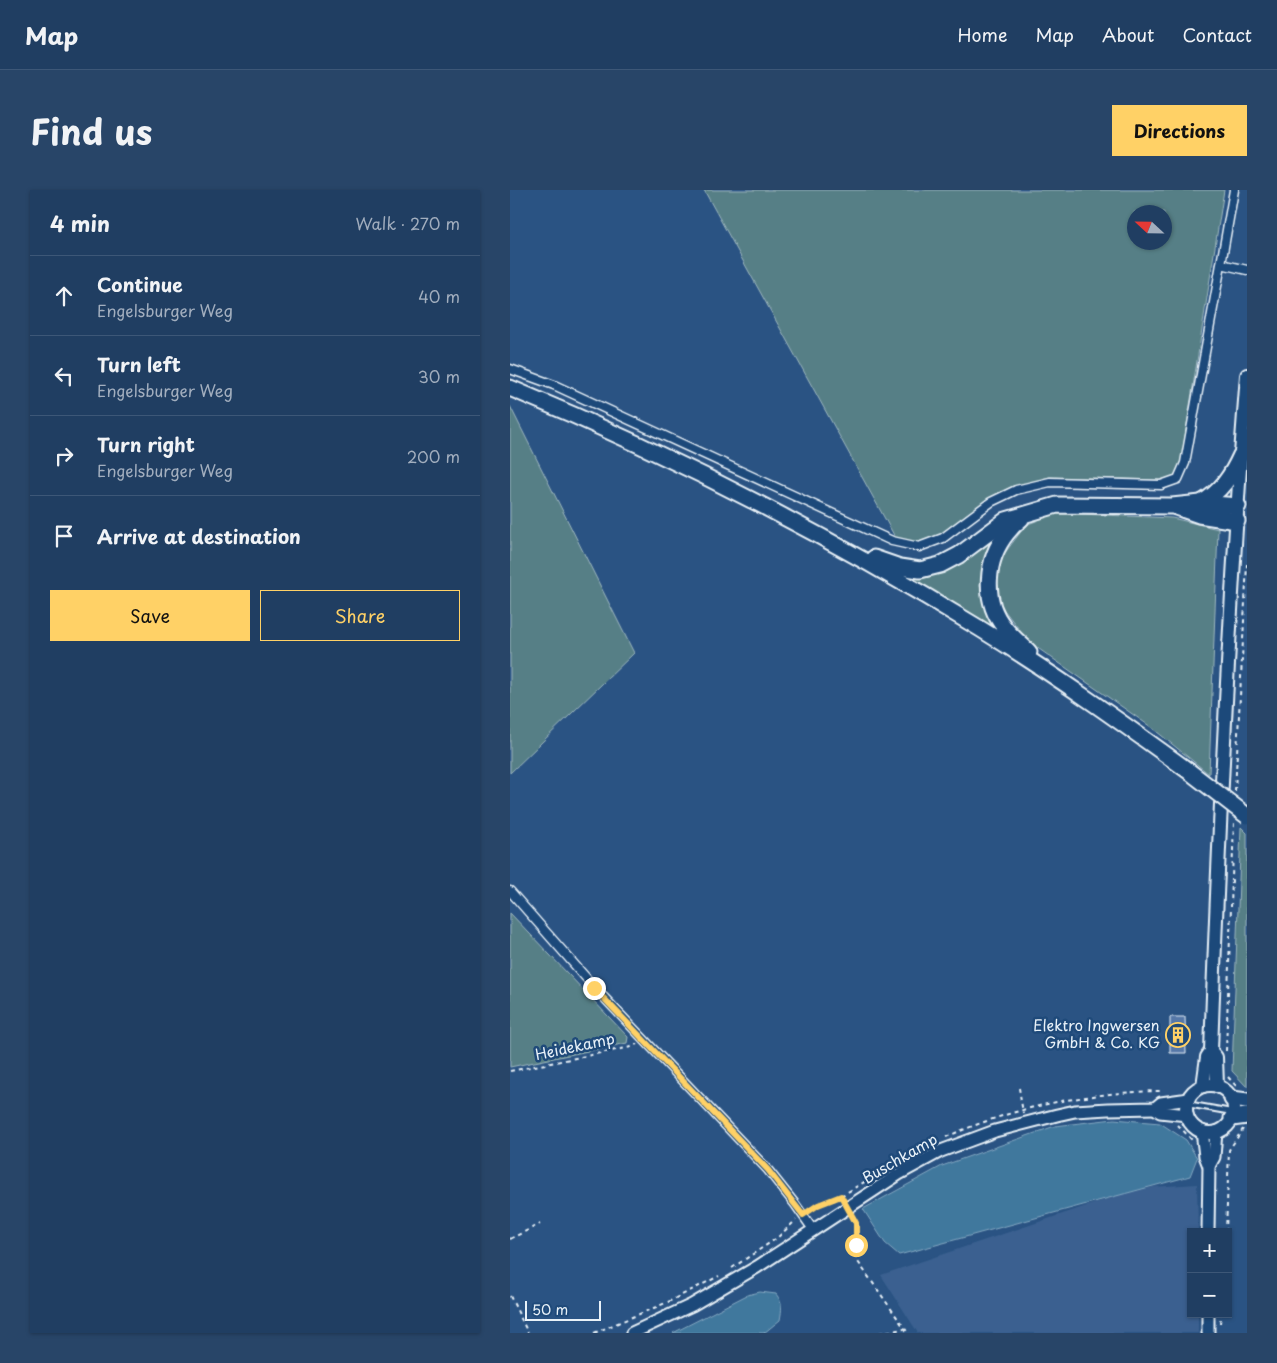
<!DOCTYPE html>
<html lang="en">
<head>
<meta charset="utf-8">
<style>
	body { margin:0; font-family:"Playpen Sans",sans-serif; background:#284568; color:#f1f3f6 }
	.controls { position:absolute; right:15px; bottom:15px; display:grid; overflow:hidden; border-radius:0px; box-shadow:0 1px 4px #0004 }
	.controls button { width:45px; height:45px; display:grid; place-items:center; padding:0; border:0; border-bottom:1px solid #3d5777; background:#203e62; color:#f1f3f6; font:25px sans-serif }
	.compass { position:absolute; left:617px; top:15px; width:45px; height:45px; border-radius:50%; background:#203e62; box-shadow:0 1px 4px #0004; rotate:292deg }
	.scale { position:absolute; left:15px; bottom:12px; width:76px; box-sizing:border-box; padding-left:5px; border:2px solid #e8f1f8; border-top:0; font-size:14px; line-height:18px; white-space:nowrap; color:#e8f1f8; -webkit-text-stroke:4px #1f4a7a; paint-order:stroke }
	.stop { position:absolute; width:15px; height:15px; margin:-11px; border:4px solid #ffd166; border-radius:50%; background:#fff }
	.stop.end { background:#ffd166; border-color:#fff; box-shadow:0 1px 5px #0008 }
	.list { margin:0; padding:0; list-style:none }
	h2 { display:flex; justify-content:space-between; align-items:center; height:65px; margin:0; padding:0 20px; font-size:21px }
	h2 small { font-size:16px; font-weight:400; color:#a2aebe }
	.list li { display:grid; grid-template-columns:32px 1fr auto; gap:15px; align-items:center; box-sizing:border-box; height:80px; padding:0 20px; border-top:1px solid #3d5777 }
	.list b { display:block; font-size:19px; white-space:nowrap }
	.list p { margin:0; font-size:16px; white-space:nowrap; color:#a2aebe }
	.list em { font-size:16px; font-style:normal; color:#a2aebe }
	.actions { display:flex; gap:10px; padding:15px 20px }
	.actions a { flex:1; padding:11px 0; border:1px solid #ffd166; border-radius:0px; text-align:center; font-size:18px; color:#ffd166 }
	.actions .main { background:#ffd166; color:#111 }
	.icon { flex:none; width:28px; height:28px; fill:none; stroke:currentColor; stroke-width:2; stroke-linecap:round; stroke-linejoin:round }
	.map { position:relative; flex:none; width:737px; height:1143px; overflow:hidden; border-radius:0px }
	header { display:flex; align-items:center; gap:30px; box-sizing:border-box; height:70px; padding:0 25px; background:#203e62; border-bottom:1px solid #3d5777 }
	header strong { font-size:24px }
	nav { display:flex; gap:28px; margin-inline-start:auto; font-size:18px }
	.intro { display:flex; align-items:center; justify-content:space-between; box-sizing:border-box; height:120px; padding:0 30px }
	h1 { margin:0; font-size:35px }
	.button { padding:12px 22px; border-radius:0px; background:#ffd166; color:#111; font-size:18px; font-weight:700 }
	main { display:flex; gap:30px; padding:0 30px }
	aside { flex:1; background:#203e62; border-radius:0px; box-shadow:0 1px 4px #0004 }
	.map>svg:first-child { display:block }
	.built { fill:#3b6190 }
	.green { fill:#567f86; stroke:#9fb8bf; fill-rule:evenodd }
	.water { fill:#41789d; stroke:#84a8c1 }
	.building { fill:#5678a8; stroke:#e8f1f8 }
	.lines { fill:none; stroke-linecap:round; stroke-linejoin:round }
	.lane-casing { stroke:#e8f1f8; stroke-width:8 }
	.street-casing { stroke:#e8f1f8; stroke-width:11 }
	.secondary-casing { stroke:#e8f1f8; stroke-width:15 }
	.primary-casing { stroke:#e8f1f8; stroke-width:16 }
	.highway-casing { stroke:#e8f1f8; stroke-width:19 }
	.path { stroke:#e8f1f8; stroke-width:2; stroke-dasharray:4 4; stroke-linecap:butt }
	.lane { stroke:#1f4a7a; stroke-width:4 }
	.street { stroke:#1f4a7a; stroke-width:8 }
	.secondary { stroke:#1f4a7a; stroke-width:11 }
	.primary { stroke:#1f4a7a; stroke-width:12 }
	.highway { stroke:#1f4a7a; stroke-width:15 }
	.highway-bridge-casing { stroke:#e8f1f8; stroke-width:19; stroke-linecap:butt }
	.highway-bridge { stroke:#1f4a7a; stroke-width:15 }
	.route { stroke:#ffd166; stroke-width:6 }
	.labels { text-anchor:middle; stroke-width:5; stroke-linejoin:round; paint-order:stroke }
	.poi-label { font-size:15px; fill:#e8f1f8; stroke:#1f4a7a; text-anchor:end }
	.street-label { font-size:15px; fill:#e8f1f8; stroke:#1f4a7a }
</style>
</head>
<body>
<header>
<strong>Map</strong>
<nav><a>Home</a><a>Map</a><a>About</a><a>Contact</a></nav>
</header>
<div class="intro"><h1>Find us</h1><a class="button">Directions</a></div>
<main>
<aside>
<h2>4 min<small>Walk · 270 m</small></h2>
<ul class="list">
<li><svg class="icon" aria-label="ahead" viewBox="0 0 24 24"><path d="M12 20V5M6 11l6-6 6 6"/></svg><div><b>Continue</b><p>Engelsburger Weg</p></div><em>40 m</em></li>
<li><svg class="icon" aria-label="left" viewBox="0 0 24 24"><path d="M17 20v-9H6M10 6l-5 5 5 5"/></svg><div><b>Turn left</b><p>Engelsburger Weg</p></div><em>30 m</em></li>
<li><svg class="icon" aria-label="right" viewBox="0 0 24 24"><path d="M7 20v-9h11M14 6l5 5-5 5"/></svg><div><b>Turn right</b><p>Engelsburger Weg</p></div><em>200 m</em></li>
<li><svg class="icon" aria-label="arrive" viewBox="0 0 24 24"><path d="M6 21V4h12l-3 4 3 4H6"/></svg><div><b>Arrive at destination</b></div></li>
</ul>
<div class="actions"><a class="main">Save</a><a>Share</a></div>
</aside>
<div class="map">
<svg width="737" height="1143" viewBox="0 0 737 1143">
	<rect width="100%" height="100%" fill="#2a5383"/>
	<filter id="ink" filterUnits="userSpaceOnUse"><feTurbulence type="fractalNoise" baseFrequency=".02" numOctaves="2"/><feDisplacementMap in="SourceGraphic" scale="10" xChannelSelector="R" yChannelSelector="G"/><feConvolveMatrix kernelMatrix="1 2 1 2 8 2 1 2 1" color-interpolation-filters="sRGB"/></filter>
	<g filter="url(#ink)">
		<polygon class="built" points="687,994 688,1042 681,1042 681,1124 688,1124 688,1143 408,1143 371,1085 606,1006 643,997"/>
		<g class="green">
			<path d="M194,0H714L671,272L664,286L651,290L539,287L505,297L479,309L431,345L408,353L385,347ZM624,22H654V52H624Z"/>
			<polygon points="0,216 124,463 0,583"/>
			<polygon points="546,323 662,328 708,339 699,584 641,537 519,452 491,416 487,394 491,368 516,335"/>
			<polygon points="497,335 476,368 470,395 479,424 497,449 386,383 417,383"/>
			<polygon points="731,637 737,643 737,897 722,881"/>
			<polygon points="0,723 118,847 117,853 0,877"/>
		</g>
		<g class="water">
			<polygon points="604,929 650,933 676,950 687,968 680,986 389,1065 375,1053 353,1019 432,976 545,936"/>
			<path d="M250,1102L266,1104C273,1113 272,1119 270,1130L254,1143H163L237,1105Z"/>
		</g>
		<polygon class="building" points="660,827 675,827 676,863 660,863"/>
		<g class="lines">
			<defs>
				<polyline id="lane" points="677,914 722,922"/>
				<g id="street">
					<polyline points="711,74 724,0"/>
					<polyline points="0,179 44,195 382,351 409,357 433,348 481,312 506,300 540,292 651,295 668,289 675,273 711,74 737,80"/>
					<polyline points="0,701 85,798 258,980 285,1014 304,1041"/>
				</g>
				<g id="secondary">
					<polyline points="645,918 650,922 677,925"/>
					<polyline points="692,941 695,966 699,976 698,1042"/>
					<polyline points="699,976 704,967 706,942"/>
					<polyline points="122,1143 182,1115 247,1077 389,984 431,961 485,941 547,925 565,921 598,919 645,918 651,913 679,909"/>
					<polyline points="698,1143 698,1124"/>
				</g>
				<g id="primary">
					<polyline points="701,861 706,867 707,896"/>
					<circle cx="700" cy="919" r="24"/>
					<path d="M693,896L697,867L701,861C709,635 719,410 737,185"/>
				</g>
				<g id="highway">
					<path d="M0,198C162,265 319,346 469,438C541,482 611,532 680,582"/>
					<path d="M691,313C711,302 722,285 731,265"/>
					<polyline points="666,317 689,325 727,331"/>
					<path d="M511,329C506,333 501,338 497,343C476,369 472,410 494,437C501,446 511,454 519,462"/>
					<polyline points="364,368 390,377 410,380 430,375 449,365 496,330 547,315 662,316 691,313 728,316"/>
					<polyline points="722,909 737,911"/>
					<polyline points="722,928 737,926"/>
				</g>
			</defs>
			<use href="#lane" class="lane-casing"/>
			<use href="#street" class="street-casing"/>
			<use href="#secondary" class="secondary-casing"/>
			<use href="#primary" class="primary-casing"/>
			<use href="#highway" class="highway-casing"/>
			<g class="path">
				<polyline points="725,601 737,374"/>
				<polyline points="716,861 724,631"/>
				<polyline points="0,881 121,857 127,854"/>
				<polyline points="718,887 727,897"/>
				<polyline points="509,898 513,923"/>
				<polyline points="668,935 682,950"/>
				<path d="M436,947C504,917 577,902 652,901"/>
				<polyline points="331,1006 379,977"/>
				<polyline points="300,1020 308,1015 332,1007"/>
				<polyline points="343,1026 347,1033 346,1069 398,1143"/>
				<polyline points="716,1042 719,960 733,939"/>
				<polyline points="0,1049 30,1034"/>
				<polyline points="222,1078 267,1048 286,1030"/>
				<polyline points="0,1106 18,1143"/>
				<polyline points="710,1133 711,1124"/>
				<polyline points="84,1143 158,1112 209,1086"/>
				<polyline points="369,1143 394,1139"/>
			</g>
			<use href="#lane" class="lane"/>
			<use href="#street" class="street"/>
			<use href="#secondary" class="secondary"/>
			<use href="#primary" class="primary"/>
			<use href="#highway" class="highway"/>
			<defs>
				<polyline id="highway-bridge" points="680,582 737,626"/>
			</defs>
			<use href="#highway-bridge" class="highway-bridge-casing"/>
			<use href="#highway-bridge" class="highway-bridge"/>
		</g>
	</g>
	<g class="lines" filter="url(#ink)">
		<polyline class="route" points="84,798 258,980 293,1025 308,1015 331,1006 346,1033 346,1055"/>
	</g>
	<defs>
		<symbol id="building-ring" viewBox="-11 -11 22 22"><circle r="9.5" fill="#1f4a7a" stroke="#ffd166" stroke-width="1.5"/><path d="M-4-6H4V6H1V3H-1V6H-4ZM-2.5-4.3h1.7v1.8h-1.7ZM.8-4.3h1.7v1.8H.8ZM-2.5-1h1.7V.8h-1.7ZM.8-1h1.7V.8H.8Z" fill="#ffd166"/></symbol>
	</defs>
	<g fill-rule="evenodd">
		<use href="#building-ring" x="654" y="831" width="28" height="28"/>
	</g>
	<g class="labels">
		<g class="poi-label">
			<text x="650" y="841">Elektro Ingwersen<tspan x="650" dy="17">GmbH &amp; Co. KG</tspan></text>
		</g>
		<g class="street-label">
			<text transform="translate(65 857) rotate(-12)" y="5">Heidekamp</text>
			<text transform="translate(390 969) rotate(-30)" y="5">Buschkamp</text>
		</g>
	</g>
</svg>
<div class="controls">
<button>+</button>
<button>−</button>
</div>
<svg class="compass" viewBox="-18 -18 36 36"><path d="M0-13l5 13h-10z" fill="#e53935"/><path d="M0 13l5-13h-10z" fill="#a2aebe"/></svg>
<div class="scale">50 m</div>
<div class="stop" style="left:346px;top:1055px"></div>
<div class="stop end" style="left:84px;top:798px"></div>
</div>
</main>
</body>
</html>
